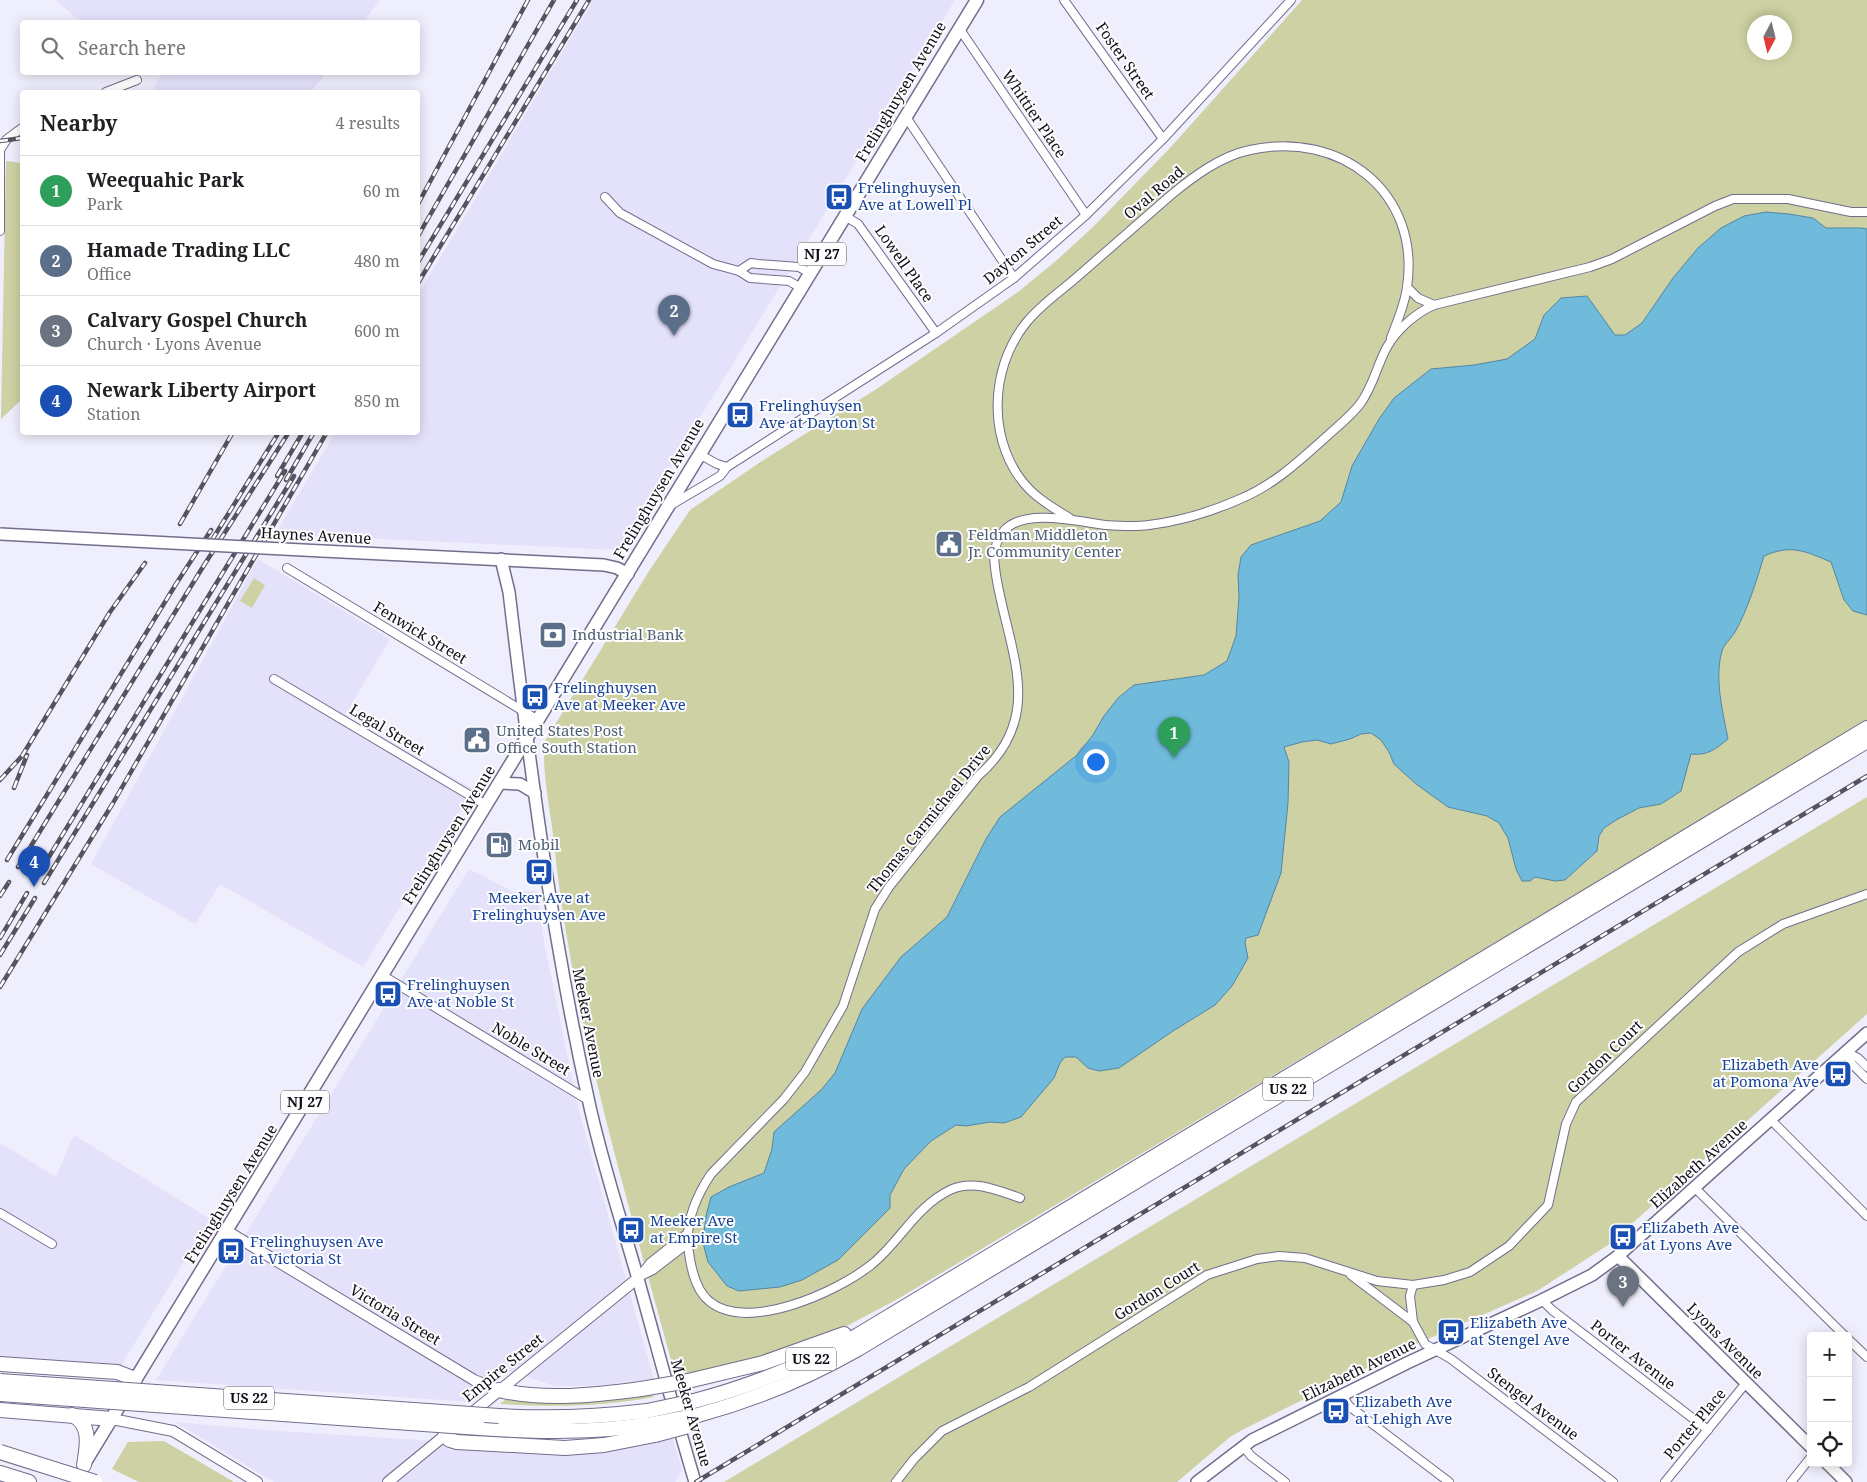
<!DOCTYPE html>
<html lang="en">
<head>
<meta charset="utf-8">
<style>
	body { margin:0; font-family:"Noto Serif",serif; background:#f2f2f2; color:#202124 }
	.controls { position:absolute; right:15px; bottom:15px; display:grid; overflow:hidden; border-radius:5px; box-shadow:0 2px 12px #0003 }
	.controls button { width:45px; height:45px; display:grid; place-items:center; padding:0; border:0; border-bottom:1px solid #e0e0e0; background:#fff; color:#202124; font:25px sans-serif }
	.compass { position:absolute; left:1747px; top:15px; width:45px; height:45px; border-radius:50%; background:#fff; box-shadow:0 2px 12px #0003; rotate:187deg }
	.you { position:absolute; left:1095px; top:761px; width:18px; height:18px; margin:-12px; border:4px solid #fff; border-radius:50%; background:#1a73e8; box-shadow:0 0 0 8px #1a73e833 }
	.badge { display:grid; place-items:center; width:32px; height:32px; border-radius:50%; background:#2563eb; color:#fff; font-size:16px; font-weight:700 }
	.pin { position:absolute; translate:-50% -41px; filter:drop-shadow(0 1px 2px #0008) }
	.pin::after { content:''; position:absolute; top:26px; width:18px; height:15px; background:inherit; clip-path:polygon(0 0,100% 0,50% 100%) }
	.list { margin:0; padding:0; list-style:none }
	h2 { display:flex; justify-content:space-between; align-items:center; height:65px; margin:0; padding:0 20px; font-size:21px }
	h2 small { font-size:16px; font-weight:400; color:#757577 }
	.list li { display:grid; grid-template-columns:32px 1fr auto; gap:15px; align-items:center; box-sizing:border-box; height:70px; padding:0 20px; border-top:1px solid #e0e0e0 }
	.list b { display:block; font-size:19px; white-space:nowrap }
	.list p { margin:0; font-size:16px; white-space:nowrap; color:#757577 }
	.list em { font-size:16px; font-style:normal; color:#757577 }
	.icon { flex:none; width:28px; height:28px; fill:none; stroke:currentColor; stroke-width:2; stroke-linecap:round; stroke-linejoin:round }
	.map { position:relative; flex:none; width:1867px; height:1482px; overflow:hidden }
	.search { position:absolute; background:#fff; box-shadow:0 2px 12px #0003; left:20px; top:20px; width:400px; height:55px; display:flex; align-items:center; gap:12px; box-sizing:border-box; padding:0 18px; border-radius:5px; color:#757577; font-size:19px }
	.panel { position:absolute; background:#fff; box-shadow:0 2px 12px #0003; left:20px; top:90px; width:400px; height:345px; border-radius:5px }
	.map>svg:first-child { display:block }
	.built { fill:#e4e1fb }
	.green { fill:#cdd1a3; fill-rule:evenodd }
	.water { fill:#70badc; stroke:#5386a2 }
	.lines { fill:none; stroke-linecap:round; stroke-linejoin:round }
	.minor-casing { stroke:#716e8c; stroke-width:10 }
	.tertiary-casing { stroke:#716e8c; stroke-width:12 }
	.secondary-casing { stroke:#716e8c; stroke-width:14 }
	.primary-casing { stroke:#716e8c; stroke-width:15 }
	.motorway-casing { stroke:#716e8c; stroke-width:16 }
	.minor { stroke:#fff; stroke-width:8 }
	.tertiary { stroke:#fff; stroke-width:10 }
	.secondary { stroke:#fff; stroke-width:11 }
	.primary { stroke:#fff; stroke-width:12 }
	.motorway { stroke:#fff; stroke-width:14 }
	.rail-casing { stroke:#54535f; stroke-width:4.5 }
	.rail { stroke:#fdfdfd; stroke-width:2.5; stroke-dasharray:8; stroke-linecap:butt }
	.secondary-bridge-casing { stroke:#716e8c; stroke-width:14; stroke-linecap:butt }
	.motorway-bridge-casing { stroke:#716e8c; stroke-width:16; stroke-linecap:butt }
	.secondary-bridge { stroke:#fff; stroke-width:11 }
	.motorway-bridge { stroke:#fff; stroke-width:14 }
	.labels { text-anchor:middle; stroke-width:4; stroke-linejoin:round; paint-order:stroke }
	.shield { fill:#fdfdfd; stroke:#56565d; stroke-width:1 }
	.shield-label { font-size:14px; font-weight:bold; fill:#0f0e19 }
	.street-label { font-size:15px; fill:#0f0e19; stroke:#fdfdfd }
	.transit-label { font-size:15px; fill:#164399; stroke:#fdfdfd; text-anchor:start }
	.service-label { font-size:15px; fill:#4e5e75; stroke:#fdfdfd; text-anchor:start }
</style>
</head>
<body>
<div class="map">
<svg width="1867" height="1482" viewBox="0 0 1867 1482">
	<rect width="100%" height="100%" fill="#efeefc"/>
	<g class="built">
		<polygon points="56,0 380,0 363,22 86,22 75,17"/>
		<polygon points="593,0 955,0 619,550 275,534 335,433 418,432 418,295"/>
		<polygon points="162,73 162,72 326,73 311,92 152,92"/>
		<polygon points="258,559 390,639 345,715 473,789 363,967 220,884 195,924 91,864"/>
		<polygon points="469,869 514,892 537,891 544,942 578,1107 654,1380 586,1386 555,1386 506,1370 470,1402 156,1380"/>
		<polygon points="74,1135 210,1219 119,1369 105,1368 104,1363 0,1359 0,1143 56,1177"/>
		<polygon points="175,1422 264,1430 575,1450 672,1436 682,1470 675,1482 274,1482"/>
	</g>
	<g class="green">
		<path d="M1302,0H1867V721L896,1300L841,1329L773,1356L676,1378C628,1201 573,1025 554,843C551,812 541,771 545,741L649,571L690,510L759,463L875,390L1018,292L1057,260L1093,227L1170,148ZM1754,22H1784V52H1754Z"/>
		<polygon points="6,161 22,163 22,399 1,419"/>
		<polygon points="254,578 265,585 252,608 240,601"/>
		<polygon points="1867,797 1867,1014 1608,1245 1537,1291 1401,1351 1242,1430 1230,1437 1177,1482 724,1482"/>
		<path d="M650,1393L654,1397C602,1407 553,1407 500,1404L508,1397Z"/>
		<polygon points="164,1441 234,1482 139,1482 112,1469 128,1442"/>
	</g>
	<path class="water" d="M1766,212L1789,214L1813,218L1826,228H1861L1867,229V615L1853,611L1844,600L1831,562C1805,551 1791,544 1764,556C1756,582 1748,609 1735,632C1731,639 1724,644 1722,651C1714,679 1723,712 1728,739C1716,749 1707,756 1691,754L1681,791L1661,804L1639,808L1616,820L1604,828L1599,836L1597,851L1565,880L1555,881L1535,877L1530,881H1522L1516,869L1508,838L1499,823L1487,816L1448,807L1416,784L1394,764L1389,752L1381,740L1371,733L1361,734L1350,739L1331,744L1317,740L1302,742L1284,747L1289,762L1288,803L1281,873L1258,935L1246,938L1245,943L1248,958L1232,986L1215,1005L1173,1031L1119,1068L1099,1071L1088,1068L1076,1057H1065L1060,1063L1054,1078L1021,1117L1004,1123L990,1122L966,1126L956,1125L931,1141L904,1169L890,1195V1208L838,1260L802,1280L780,1287L739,1291L727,1286L708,1262L704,1247V1232L706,1216L711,1197L729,1187L764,1173L772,1149L774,1132L821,1090L835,1073L862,1009L901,957L947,917L986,839L1000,817L1077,755L1093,735L1104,716L1118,698L1134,685L1204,675L1227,661L1236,636L1239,597L1238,575L1241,557L1251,545L1320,521L1341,502L1352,466L1379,419L1394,398L1431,369L1474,365L1507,359L1535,339L1544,315L1561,298L1587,296L1615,335H1625L1642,323L1673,278L1698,248L1721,228L1744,216Z"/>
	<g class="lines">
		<defs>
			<g id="minor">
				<polyline points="1064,0 1163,139"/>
				<polyline points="959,28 1086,215"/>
				<polyline points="106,92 137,80"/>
				<polyline points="906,117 1014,278"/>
				<polyline points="605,197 620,213 713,264 739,271 750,278 789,281 801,288"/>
				<polyline points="845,216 858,224 936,333"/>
				<polyline points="0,231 0,150 7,139 22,128"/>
				<polyline points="739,271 751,263 758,264 799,267 810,273"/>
				<polyline points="1407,287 1418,298 1434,305"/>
				<polyline points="699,454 717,464 727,467"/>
				<polyline points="671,505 720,476 727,467 936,333 1014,278 1086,215 1163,139 1291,0"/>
				<path d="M1071,519C1057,510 1042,502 1030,490C987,446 988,370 1026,323C1040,305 1060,292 1077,277C1108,250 1140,222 1171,195C1194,176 1221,156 1250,150C1340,130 1421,192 1407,287C1405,304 1397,322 1391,338"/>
				<polyline points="287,568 538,720"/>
				<polyline points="274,679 486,805"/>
				<polyline points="382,975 588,1100"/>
				<polyline points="1846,1052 1852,1064 1867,1079"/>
				<polyline points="1846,1052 1858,1058 1867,1067"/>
				<polyline points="1771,1120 1867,1216"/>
				<polyline points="1695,1188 1845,1336"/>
				<path d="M1020,1198C997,1190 973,1179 950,1190C915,1207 900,1242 871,1265C837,1292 747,1333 709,1301C694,1289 690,1263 688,1245C686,1219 697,1195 711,1174L784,1099L805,1072L843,1006L875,909L889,887L978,776C1046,717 1010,654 997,581C994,564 991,547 1003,532C1022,507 1080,522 1106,525C1120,526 1135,527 1149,525C1181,521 1211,512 1240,499C1274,485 1299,461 1326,437C1338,426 1351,416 1360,404C1373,387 1377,365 1387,347C1397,329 1416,313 1434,305L1590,267L1612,259L1715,206L1733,199H1788L1851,212H1867"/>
				<polyline points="0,1213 52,1244"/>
				<polyline points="1351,1275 1413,1322"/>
				<polyline points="641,1276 653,1270 688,1243"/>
				<polyline points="638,1278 650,1263 688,1233"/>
				<polyline points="1413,1285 1410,1296 1413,1322 1425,1344 1451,1359 1613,1482"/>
				<polyline points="1542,1300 1552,1310 1708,1430"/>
				<polyline points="1848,1339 1867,1357"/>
				<polyline points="1342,1395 1349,1406 1449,1482"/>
				<polyline points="1243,1446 1251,1456 1285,1482"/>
				<polyline points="896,1482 914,1459 942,1431 1029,1387 1207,1275 1257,1259 1279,1256 1305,1258 1377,1281 1413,1285 1444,1280 1470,1272 1509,1246 1548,1205 1566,1124 1576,1102 1738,952 1783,924 1867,894"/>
				<polyline points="1665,1482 1746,1383"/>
				<polyline points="1791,1482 1811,1457"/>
			</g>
			<g id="tertiary">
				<polyline points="227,1231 474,1380 499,1390"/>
				<polyline points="468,1416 638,1278"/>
				<polyline points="112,1419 173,1431 257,1482"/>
				<polyline points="388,1482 449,1432"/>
			</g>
			<g id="secondary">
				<polyline points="322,551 604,565 617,568 628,574"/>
				<path d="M501,559L509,592C529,761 551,931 588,1098C601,1160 621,1219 638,1279C657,1347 675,1415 695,1482"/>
				<polyline points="500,783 520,784 535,793"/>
				<polyline points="1618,1256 1811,1447"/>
				<polyline points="1827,1463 1846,1482"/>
				<polyline points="1197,1482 1252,1440 1407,1363 1542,1300 1592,1275 1618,1256 1867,1033"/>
			</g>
			<polyline id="primary" points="85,1462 977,0"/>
			<g id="motorway">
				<polyline points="0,1364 117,1372 135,1379"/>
				<polyline points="688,1381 763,1363 844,1334"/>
				<path d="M499,1390C545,1401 595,1395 641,1389"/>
				<path d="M694,1401C751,1386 806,1364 858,1335L1867,728"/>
				<polyline points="0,1410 112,1419"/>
				<path d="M72,1415C92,1424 87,1447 84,1465"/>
				<path d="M698,1415C754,1400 807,1378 858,1349L1867,741"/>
				<path d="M499,1416C549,1419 597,1417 647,1411"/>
				<path d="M480,1428C538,1432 594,1433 652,1424"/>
				<polyline points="445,1436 450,1440 457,1442 565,1448 604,1445 655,1435"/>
				<polyline points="0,1473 29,1482"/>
			</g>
		</defs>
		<use href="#minor" class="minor-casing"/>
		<use href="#tertiary" class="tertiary-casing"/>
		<use href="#secondary" class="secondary-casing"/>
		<use href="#primary" class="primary-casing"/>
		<use href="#motorway" class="motorway-casing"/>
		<use href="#minor" class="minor"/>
		<use href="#tertiary" class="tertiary"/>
		<use href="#secondary" class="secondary"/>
		<use href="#primary" class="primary"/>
		<use href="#motorway" class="motorway"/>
		<defs>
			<g id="rail">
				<polyline points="0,141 22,138"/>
				<polyline points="418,204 528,0"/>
				<polyline points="418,236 554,0"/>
				<polyline points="418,262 577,0"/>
				<polyline points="418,283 589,0"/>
				<polyline points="277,476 303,432"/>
				<polyline points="286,480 314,432"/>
				<polyline points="180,524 233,432"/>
				<polyline points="212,540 279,432"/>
				<polyline points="0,780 22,756 110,612 145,563"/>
				<polyline points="14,788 27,755"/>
				<polyline points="7,860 176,584 211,530"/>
				<polyline points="18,867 201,570 289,432"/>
				<polyline points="36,878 285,471"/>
				<polyline points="44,883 294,476"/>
				<polyline points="0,896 9,882"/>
				<polyline points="0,938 27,893"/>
				<polyline points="0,955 35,898"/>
				<polyline points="0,987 113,803 327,432"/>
				<polyline points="696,1482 1867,776"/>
			</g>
		</defs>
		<use href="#rail" class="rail-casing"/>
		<use href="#rail" class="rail"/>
		<defs>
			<polyline id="secondary-bridge" points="0,534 322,551"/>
			<g id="motorway-bridge">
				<polyline points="0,1381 499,1416"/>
				<polyline points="641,1389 688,1381"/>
				<polyline points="0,1394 480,1428"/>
				<polyline points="647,1411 694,1401"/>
				<polyline points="652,1424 698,1415"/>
				<polyline points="655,1435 685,1427"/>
				<polyline points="0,1452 95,1482"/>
			</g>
		</defs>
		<use href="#secondary-bridge" class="secondary-bridge-casing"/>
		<use href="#motorway-bridge" class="motorway-bridge-casing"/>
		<use href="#secondary-bridge" class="secondary-bridge"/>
		<use href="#motorway-bridge" class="motorway-bridge"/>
	</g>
	<defs>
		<symbol id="bus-square" viewBox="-11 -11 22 22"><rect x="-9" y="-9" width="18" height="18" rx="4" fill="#1a4fb4" stroke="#fdfdfd"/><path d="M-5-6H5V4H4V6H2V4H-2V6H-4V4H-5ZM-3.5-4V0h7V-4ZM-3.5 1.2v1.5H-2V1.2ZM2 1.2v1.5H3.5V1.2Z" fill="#fff"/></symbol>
		<symbol id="civic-square" viewBox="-11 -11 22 22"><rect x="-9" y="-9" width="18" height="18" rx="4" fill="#5c6f8a" stroke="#fdfdfd"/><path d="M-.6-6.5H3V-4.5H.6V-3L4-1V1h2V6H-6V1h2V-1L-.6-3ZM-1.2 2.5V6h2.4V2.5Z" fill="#fff"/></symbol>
		<symbol id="bank-square" viewBox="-11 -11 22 22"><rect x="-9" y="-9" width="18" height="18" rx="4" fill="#5c6f8a" stroke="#fdfdfd"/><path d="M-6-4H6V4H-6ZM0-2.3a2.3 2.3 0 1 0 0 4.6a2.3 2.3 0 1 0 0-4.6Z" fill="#fff"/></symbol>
		<symbol id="fuel-square" viewBox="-11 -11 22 22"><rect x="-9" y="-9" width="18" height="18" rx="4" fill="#5c6f8a" stroke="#fdfdfd"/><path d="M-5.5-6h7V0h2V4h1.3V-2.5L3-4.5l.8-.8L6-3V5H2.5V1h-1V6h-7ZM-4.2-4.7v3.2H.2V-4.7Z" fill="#fff"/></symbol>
	</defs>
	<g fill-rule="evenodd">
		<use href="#bus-square" x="823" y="181" width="32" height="32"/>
		<use href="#bus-square" x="724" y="399" width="32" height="32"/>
		<use href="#civic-square" x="933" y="528" width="32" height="32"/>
		<use href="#bank-square" x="537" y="619" width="32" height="32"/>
		<use href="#bus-square" x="519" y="681" width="32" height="32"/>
		<use href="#civic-square" x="461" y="724" width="32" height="32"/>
		<use href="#fuel-square" x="483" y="829" width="32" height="32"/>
		<use href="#bus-square" x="523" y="856" width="32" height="32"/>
		<use href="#bus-square" x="372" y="978" width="32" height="32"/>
		<use href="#bus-square" x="1822" y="1058" width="32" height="32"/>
		<use href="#bus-square" x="615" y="1214" width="32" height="32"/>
		<use href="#bus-square" x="1607" y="1221" width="32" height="32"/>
		<use href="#bus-square" x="215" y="1235" width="32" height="32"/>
		<use href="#bus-square" x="1435" y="1316" width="32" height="32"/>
		<use href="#bus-square" x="1320" y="1395" width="32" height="32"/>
	</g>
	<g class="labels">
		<g class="shield">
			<rect x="798" y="242.5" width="48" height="23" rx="4"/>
			<rect x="1263" y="1077.5" width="50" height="23" rx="4"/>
			<rect x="281" y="1090.5" width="48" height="23" rx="4"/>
			<rect x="786" y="1347.5" width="50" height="23" rx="4"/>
			<rect x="224" y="1386.5" width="50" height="23" rx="4"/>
		</g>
		<g class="shield-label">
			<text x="822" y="259">NJ 27</text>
			<text x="1288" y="1094">US 22</text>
			<text x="305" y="1107">NJ 27</text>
			<text x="811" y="1364">US 22</text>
			<text x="249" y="1403">US 22</text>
		</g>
		<g class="street-label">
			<text transform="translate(1125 61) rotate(55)" y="5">Foster Street</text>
			<text transform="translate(901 92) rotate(-59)" y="5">Frelinghuysen Avenue</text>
			<text transform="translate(1034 114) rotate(56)" y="5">Whittier Place</text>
			<text transform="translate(1154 193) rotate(-40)" y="5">Oval Road</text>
			<text transform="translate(1023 250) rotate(-40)" y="5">Dayton Street</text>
			<text transform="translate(904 264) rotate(55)" y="5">Lowell Place</text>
			<text transform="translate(659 489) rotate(-59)" y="5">Frelinghuysen Avenue</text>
			<text transform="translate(316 536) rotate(3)" y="5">Haynes Avenue</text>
			<text transform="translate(420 633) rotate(31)" y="5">Fenwick Street</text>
			<text transform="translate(387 730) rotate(31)" y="5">Legal Street</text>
			<text transform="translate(929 819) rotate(-51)" y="5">Thomas Carmichael Drive</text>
			<text transform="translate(449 835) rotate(-58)" y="5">Frelinghuysen Avenue</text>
			<text transform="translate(588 1023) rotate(79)" y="5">Meeker Avenue</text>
			<text transform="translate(531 1049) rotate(31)" y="5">Noble Street</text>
			<text transform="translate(1605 1057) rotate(-44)" y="5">Gordon Court</text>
			<text transform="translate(1699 1164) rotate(-42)" y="5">Elizabeth Avenue</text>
			<text transform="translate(231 1194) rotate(-58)" y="5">Frelinghuysen Avenue</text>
			<text transform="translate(1157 1291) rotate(-32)" y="5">Gordon Court</text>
			<text transform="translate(395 1315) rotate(31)" y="5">Victoria Street</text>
			<text transform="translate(1725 1341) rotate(45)" y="5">Lyons Avenue</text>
			<text transform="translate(1633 1355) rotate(38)" y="5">Porter Avenue</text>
			<text transform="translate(503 1368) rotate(-39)" y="5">Empire Street</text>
			<text transform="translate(1359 1370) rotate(-26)" y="5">Elizabeth Avenue</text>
			<text transform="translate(1533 1404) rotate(37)" y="5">Stengel Avenue</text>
			<text transform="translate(691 1413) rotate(74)" y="5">Meeker Avenue</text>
			<text transform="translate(1695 1424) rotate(-50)" y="5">Porter Place</text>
		</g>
		<g class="transit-label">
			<text x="858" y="193">Frelinghuysen<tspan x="858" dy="17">Ave at Lowell Pl</tspan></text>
			<text x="759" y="411">Frelinghuysen<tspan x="759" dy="17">Ave at Dayton St</tspan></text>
			<text x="554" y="693">Frelinghuysen<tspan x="554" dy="17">Ave at Meeker Ave</tspan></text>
			<text x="539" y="903" text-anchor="middle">Meeker Ave at<tspan x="539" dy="17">Frelinghuysen Ave</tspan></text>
			<text x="407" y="990">Frelinghuysen<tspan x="407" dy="17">Ave at Noble St</tspan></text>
			<text x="1819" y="1070" text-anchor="end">Elizabeth Ave<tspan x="1819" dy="17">at Pomona Ave</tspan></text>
			<text x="650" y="1226">Meeker Ave<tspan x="650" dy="17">at Empire St</tspan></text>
			<text x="1642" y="1233">Elizabeth Ave<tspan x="1642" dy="17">at Lyons Ave</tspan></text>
			<text x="250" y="1247">Frelinghuysen Ave<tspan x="250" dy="17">at Victoria St</tspan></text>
			<text x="1470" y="1328">Elizabeth Ave<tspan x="1470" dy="17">at Stengel Ave</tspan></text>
			<text x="1355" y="1407">Elizabeth Ave<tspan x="1355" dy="17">at Lehigh Ave</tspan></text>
		</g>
		<g class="service-label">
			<text x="968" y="540">Feldman Middleton<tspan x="968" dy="17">Jr. Community Center</tspan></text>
			<text x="572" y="640">Industrial Bank</text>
			<text x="496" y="736">United States Post<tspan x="496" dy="17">Office South Station</tspan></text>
			<text x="518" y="850">Mobil</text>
		</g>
	</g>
</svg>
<div class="controls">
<button>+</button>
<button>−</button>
<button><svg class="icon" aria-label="locate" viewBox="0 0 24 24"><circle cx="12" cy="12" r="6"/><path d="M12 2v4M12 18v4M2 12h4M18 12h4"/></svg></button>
</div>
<svg class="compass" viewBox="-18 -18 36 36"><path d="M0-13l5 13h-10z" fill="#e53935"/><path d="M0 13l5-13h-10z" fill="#757577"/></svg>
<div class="you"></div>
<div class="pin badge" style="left:1174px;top:758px;background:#2e9e5b">1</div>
<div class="pin badge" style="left:674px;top:336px;background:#5c6f8a">2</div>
<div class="pin badge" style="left:1623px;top:1307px;background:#6b7280">3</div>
<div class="pin badge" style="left:34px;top:887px;background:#1a4fb4">4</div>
<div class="search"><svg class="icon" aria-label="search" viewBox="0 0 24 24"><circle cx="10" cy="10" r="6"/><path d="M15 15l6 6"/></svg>Search here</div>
<section class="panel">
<h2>Nearby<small>4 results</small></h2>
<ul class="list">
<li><span class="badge" style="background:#2e9e5b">1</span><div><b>Weequahic Park</b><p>Park</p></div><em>60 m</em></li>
<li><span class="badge" style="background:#5c6f8a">2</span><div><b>Hamade Trading LLC</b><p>Office</p></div><em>480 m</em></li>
<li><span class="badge" style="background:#6b7280">3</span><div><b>Calvary Gospel Church</b><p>Church · Lyons Avenue</p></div><em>600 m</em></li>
<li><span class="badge" style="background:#1a4fb4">4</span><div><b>Newark Liberty Airport</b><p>Station</p></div><em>850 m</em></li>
</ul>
</section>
</div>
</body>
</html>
